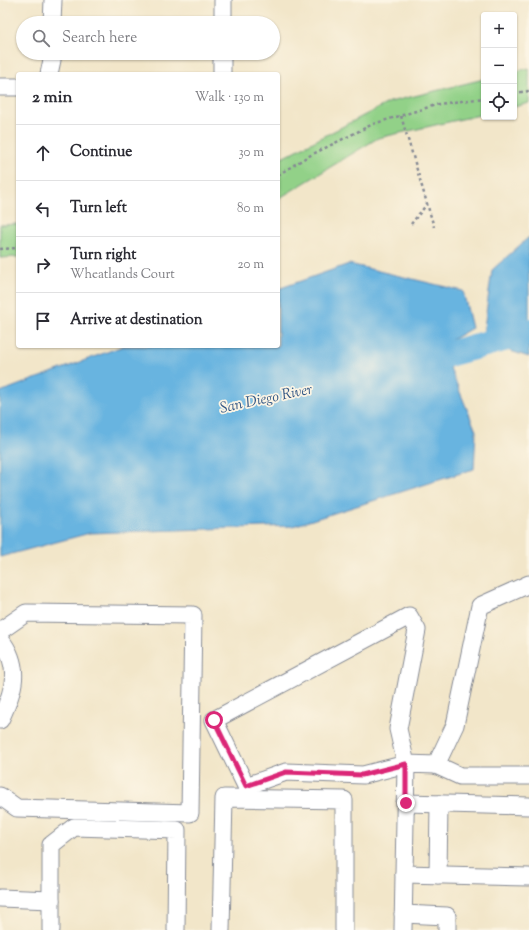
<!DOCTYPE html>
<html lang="en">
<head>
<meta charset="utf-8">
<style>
	body { margin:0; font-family:"Sorts Mill Goudy",serif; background:#f2f2f3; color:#2b2b33 }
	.controls { position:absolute; right:12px; top:12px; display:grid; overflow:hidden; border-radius:4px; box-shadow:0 1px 3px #0004 }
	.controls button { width:36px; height:36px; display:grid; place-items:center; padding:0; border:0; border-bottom:1px solid #e1e1e2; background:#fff; color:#2b2b33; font:20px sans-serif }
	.stop { position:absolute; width:12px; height:12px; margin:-9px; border:3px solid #db2777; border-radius:50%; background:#fff }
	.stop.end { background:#db2777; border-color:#fff; box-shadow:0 1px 4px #0008 }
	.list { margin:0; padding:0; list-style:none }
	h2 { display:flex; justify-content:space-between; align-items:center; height:52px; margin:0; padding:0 16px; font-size:17px }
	h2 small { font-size:13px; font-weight:400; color:#7c7c81 }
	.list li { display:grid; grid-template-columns:26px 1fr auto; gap:12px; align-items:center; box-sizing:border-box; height:56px; padding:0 16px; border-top:1px solid #e1e1e2 }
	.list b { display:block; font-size:15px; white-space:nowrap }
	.list p { margin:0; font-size:13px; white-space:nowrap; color:#7c7c81 }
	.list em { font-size:13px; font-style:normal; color:#7c7c81 }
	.icon { flex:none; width:22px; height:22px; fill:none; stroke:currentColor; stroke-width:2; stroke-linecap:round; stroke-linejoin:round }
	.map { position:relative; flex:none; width:529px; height:930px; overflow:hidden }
	.search { position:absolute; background:#fff; box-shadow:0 1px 3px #0004; left:16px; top:16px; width:264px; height:44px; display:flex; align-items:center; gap:10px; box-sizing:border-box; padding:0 14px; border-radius:22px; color:#7c7c81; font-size:15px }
	.panel { position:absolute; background:#fff; box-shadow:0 1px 3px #0004; left:16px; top:72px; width:264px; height:276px; border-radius:4px }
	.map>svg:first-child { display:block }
	.green { fill:#92d188; stroke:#568073 }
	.water { fill:#67b4e0; stroke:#41729f }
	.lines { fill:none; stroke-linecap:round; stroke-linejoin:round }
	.river { stroke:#67b4e0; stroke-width:26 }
	.minor-casing { stroke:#868a94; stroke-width:19 }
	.path { stroke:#868a94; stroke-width:2.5; stroke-dasharray:3 3; stroke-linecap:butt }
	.minor { stroke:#fff; stroke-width:17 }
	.route { stroke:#db2777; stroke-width:5 }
	.labels { text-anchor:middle; stroke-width:3.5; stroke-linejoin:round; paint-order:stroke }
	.water-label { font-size:15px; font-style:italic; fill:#325785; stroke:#fcf5e5 }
</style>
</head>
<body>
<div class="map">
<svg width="529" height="930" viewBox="0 0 529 930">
	<rect width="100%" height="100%" fill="#fcf5e5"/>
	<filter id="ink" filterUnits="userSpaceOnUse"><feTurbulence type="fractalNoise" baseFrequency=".025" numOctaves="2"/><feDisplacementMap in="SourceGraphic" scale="8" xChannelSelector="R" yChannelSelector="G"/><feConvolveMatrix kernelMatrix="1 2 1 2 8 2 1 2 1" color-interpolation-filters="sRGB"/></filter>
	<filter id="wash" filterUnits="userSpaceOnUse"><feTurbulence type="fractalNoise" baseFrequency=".012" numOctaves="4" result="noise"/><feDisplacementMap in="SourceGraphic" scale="16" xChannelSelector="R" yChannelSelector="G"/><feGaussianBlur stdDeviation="0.9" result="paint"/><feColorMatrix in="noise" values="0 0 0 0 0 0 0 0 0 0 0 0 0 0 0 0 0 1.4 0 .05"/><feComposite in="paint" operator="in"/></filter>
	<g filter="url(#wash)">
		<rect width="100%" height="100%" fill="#f2e6c9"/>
		<g class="green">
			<polygon points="529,68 529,103 514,107 514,72"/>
			<polygon points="484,79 484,114 378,138 278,199 278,160 390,102"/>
			<polygon points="18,224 18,257 0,258 0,225"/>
		</g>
		<g class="water">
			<polygon points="529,237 529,357 482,342 492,270"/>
			<polygon points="349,264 463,291 472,328 441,346 476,431 474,469 293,526 90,533 0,557 0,392 123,346 278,346 278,289"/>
		</g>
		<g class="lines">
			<polyline class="river" points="411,364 529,332"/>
		</g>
	</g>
	<g filter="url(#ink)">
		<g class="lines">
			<defs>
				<g id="minor">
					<polyline points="52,23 53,0"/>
					<polyline points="223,23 223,0"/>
					<polyline points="49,74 52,60 52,53"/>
					<polyline points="222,74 222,53"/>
					<polyline points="0,87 18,87"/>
					<polyline points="0,631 26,613 193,615 190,813 17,808 0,796"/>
					<path d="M0,639C22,667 14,691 0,720"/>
					<polyline points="436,765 460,776 529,776"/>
					<polyline points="405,803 529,806"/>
					<polyline points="404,874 529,877"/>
					<polyline points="438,875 439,804"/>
					<polyline points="0,898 51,900"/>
					<polyline points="403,914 447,916 447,930"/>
					<polyline points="51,930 51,845 74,827 177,830 176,930"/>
					<polyline points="221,930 224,798 344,800 344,930"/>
					<polyline points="403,930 406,764 398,729 417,630 409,616 214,720 246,786 286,772 363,775 406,764 436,765 455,725 480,606 529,584"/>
				</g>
			</defs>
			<use href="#minor" class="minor-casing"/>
			<g class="path">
				<polyline points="514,93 529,91"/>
				<polyline points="401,116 434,227"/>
				<polyline points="278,175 305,158 373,124 439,104 484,98"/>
				<polyline points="411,224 427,204"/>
				<polyline points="0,249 18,248"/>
			</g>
			<use href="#minor" class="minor"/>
		</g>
	</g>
	<g class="lines" filter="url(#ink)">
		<polyline class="route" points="214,720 246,786 286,772 362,775 406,764 406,803"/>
	</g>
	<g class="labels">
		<g class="water-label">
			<text transform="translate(266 398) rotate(-12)" y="5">San Diego River</text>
		</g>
	</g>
</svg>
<div class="controls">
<button>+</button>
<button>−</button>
<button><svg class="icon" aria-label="locate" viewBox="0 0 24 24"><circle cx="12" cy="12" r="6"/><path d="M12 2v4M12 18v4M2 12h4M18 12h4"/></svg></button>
</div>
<div class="stop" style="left:214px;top:720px"></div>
<div class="stop end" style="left:406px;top:803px"></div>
<div class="search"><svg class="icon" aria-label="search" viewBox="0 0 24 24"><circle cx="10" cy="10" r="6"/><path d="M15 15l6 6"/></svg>Search here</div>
<section class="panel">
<h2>2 min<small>Walk · 130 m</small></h2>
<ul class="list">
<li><svg class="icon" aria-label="ahead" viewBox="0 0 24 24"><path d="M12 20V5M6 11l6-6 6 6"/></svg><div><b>Continue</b></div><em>30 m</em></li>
<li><svg class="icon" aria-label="left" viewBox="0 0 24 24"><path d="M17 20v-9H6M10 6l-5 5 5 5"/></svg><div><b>Turn left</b></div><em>80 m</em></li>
<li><svg class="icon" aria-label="right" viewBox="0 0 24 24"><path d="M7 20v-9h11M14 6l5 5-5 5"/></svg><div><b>Turn right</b><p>Wheatlands Court</p></div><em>20 m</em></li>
<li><svg class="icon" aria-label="arrive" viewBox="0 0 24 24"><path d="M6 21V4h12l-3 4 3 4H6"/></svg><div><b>Arrive at destination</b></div></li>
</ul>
</section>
</div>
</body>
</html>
